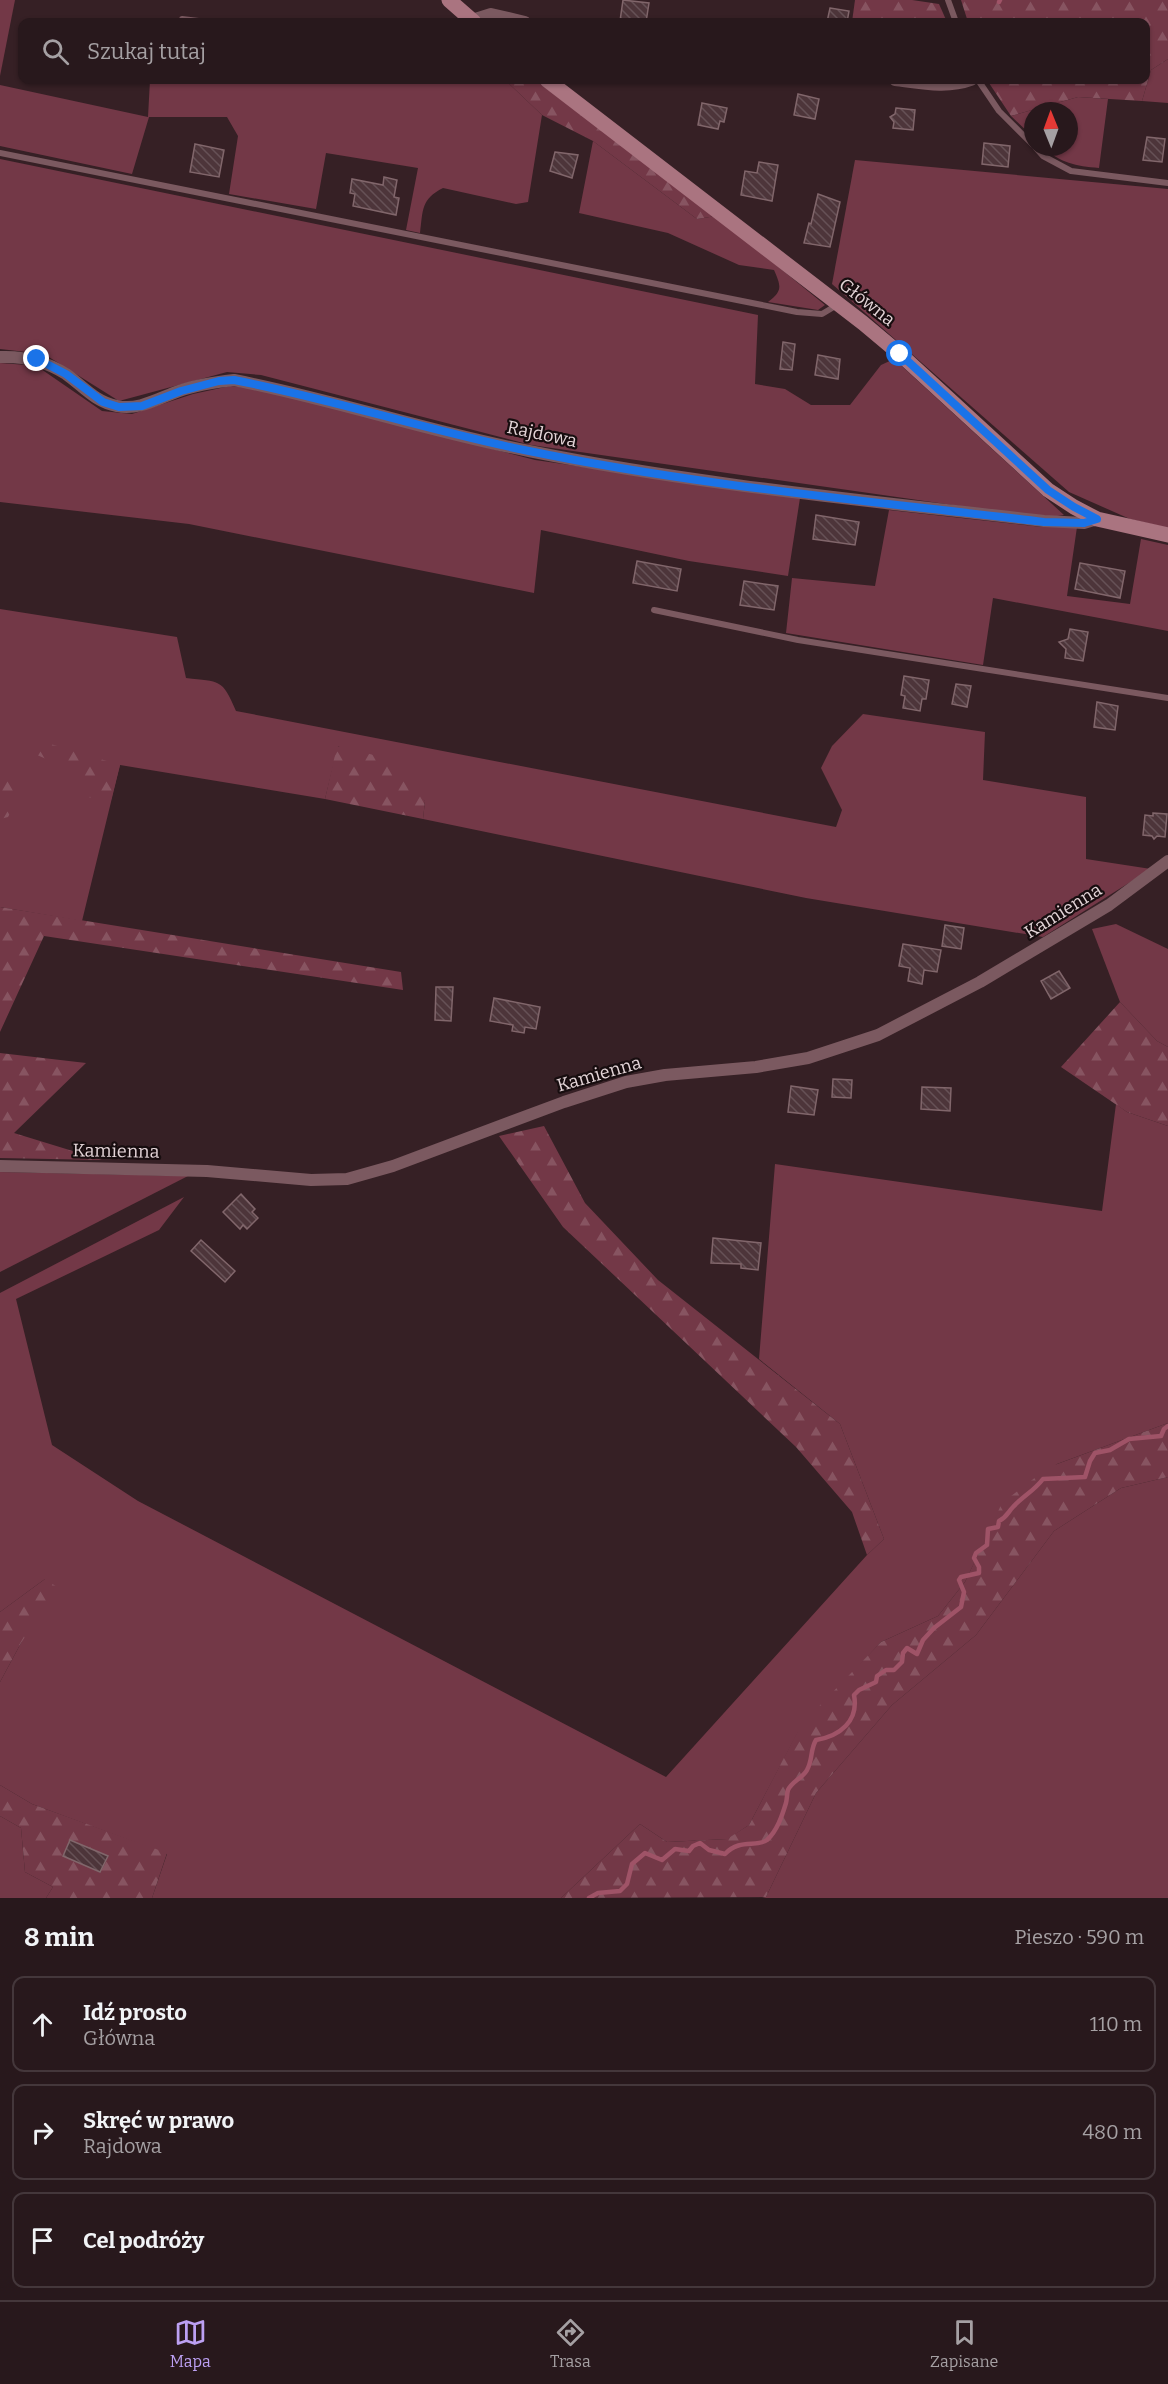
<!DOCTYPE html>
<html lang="pl">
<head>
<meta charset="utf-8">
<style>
	body { margin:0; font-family:Bitter,serif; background:#342529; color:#f1f3f6 }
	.compass { position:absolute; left:1024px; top:102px; width:54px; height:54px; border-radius:50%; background:#28181c; box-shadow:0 2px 4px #0004; rotate:359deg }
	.stop { position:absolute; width:18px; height:18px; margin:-14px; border:4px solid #1a73e8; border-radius:50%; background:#fff }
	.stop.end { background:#1a73e8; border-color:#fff; box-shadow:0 2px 6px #0008 }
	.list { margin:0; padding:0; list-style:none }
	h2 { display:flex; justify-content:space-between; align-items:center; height:78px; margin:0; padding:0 24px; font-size:26px }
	h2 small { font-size:20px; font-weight:400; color:#a5a0a3 }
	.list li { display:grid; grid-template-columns:39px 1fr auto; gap:18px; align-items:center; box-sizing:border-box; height:96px; margin:0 12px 12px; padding:0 12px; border:2px solid #44373b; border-radius:12px }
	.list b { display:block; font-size:22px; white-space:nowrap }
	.list p { margin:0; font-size:20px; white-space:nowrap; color:#a5a0a3 }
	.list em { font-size:20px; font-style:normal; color:#a5a0a3 }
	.icon { flex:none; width:33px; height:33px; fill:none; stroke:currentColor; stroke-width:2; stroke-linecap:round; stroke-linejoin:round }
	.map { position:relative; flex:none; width:1168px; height:1898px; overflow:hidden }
	.search { position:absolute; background:#28181c; box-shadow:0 2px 4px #0004; left:18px; right:18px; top:18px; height:66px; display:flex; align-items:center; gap:15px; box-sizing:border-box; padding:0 21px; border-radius:12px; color:#a5a0a3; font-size:22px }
	.sheet { height:402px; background:#28181c }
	nav { display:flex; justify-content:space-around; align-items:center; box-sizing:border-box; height:84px; border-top:2px solid #44373b; background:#28181c; font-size:16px; color:#a5a0a3 }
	nav a { display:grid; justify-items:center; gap:3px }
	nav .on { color:#bca0f2 }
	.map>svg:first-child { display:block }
	.green { fill:#733847 }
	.forest { fill:url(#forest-firs) }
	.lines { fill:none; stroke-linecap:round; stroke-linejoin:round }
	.stream { stroke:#9f5367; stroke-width:4.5 }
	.building { fill:url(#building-back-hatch); stroke:#81666b; stroke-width:1.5 }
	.lane { stroke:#7b5960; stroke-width:6 }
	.street { stroke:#7b5960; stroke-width:12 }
	.secondary { stroke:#aa7480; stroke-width:15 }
	.route { stroke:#1a73e8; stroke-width:8 }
	.labels { text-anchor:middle; stroke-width:4.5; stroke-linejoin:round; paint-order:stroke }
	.street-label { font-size:18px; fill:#e4d5d8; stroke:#170d0f }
</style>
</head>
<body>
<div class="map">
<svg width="1168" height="1898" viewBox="0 0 1168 1898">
	<defs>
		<pattern id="forest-firs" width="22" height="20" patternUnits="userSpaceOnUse" patternTransform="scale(1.5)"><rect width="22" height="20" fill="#733847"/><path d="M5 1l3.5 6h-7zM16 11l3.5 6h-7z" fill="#875461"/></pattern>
		<pattern id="building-back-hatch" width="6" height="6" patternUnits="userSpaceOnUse" patternTransform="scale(1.5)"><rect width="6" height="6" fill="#4d353a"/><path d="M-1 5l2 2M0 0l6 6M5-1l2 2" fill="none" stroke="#665156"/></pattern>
	</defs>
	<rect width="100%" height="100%" fill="#362025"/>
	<g class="green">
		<polygon points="0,0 15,0 0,76"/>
		<polygon points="1168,59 1168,103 1142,101 1151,70"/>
		<path d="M150,80H505L542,115L528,202L516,204L443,188C421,199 423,210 420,233L406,230L418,168L326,153L316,209L229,194L238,136L227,117H149L132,174L0,146V85L148,117Z"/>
		<path d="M1078,97L1108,99L1099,168C1076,166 1060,163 1043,147H1069V111H1033V137L1011,116Z"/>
		<path d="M593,141L697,219L716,216L825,305L818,310L768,302C783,291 781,286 774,270L739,265L668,233L579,213Z"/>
		<polygon points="0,159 758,315 755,384 785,389 811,405 850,405 881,365 894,359 1064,515 1044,518 531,445 261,375 227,372 119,401 44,354 0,349"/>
		<polygon points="855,160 1168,189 1168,528 1130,519 1069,492 832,284"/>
		<polygon points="0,363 27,365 41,369 102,411 132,414 193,394 230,386 258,389 535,460 800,498 788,576 689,561 541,530 534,593 189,524 0,502"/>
		<polygon points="889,510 1042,527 1077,527 1067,596 1130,604 1141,539 1168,545 1168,631 993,598 983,665 786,633 792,578 875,586"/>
		<path d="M0,609L177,637L186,678C220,682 222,678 236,711L836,827L842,810L821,768L832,746L863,714L985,732L983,780L1086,797V859L1151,869L1043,937L806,898L423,819L425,801L338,746L325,799L120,765L82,921L0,907Z"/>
		<polygon points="1116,924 1168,949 1168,1047 1157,1041 1120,1002 1092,929"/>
		<polygon points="1116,1104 1127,1112 1168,1126 1168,1423 1057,1464 1003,1503 965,1582 938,1616 881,1642 798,1732 749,1825 728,1839 667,1842 640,1824 561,1898 152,1898 167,1854 32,1804 0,1785 0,1682 21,1643 45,1579 0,1612 0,1293 184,1197 159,1230 16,1299 52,1445 138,1501 666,1777 867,1555 884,1539 840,1424 759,1359 775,1164 1102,1211"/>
		<polygon points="0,1172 188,1176 0,1272"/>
		<polygon points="1168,1477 1168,1898 762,1898 766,1897 816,1793 892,1705 976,1635 1054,1531 1121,1488"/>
		<polygon points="0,1816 21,1828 25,1872 53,1887 46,1898 0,1898"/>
	</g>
	<g class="forest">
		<polygon points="855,0 912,0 939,4 947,22 852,22"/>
		<polygon points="961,0 1168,0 1168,59 1151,70 1142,101 1078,97 1011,116 987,80 1146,80 1146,22 968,22"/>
		<polygon points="505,80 535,80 716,216 697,219 593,141 542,115"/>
		<polygon points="34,739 120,765 111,800 86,797 78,773 28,751"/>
		<polygon points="337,746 390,759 425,801 423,819 325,799"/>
		<polygon points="9,774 20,796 8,817 0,819 0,775"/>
		<polygon points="0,907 401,972 403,990 44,936 0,1032"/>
		<polygon points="1120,1002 1157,1041 1168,1047 1168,1126 1127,1112 1061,1067"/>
		<polygon points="0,1053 86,1063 14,1133 102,1160 0,1158"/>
		<polygon points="544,1126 585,1203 658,1280 840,1424 884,1539 867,1555 852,1512 796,1447 563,1227 499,1136"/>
		<polygon points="1168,1423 1168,1477 1121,1488 1054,1531 976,1635 892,1705 816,1793 766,1897 561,1898 640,1824 667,1842 727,1839 749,1825 801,1725 881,1642 938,1616 965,1582 1002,1503 1049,1467"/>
		<polygon points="45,1579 57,1587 21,1643 0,1682 0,1612"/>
		<polygon points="0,1785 32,1804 167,1853 152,1898 46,1898 53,1887 25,1872 21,1828 0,1816"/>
	</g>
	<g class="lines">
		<g class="stream">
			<polyline points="999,2 1000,0"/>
			<path d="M589,1898L598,1893L620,1891L627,1884L632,1864L645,1853L662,1860L675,1849L689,1851L693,1846L700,1843L709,1850L725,1854C740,1838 756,1848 767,1840C777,1831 782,1816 786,1803C787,1799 787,1793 788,1790C792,1781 803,1778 807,1770C813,1759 810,1750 816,1740C840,1736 859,1721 854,1695L859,1690L876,1682L877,1676L886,1670H894L902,1662L903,1653L907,1648L917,1654L923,1640L934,1628L961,1607L964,1592L959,1580L961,1577L979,1573V1567L974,1558L976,1553L987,1545L988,1529L998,1527L999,1521C1007,1517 1008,1512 1013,1507C1023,1496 1034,1491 1043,1479L1085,1477L1090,1461L1095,1453L1110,1450L1129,1439L1161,1436L1164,1429L1168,1426"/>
		</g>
	</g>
	<g class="building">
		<polygon points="623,0 649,3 646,22 620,21"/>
		<polygon points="830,8 849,11 847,22 827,22"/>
		<polygon points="798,94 819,99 815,119 794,115"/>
		<polygon points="702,103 727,108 724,122 720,121 718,129 698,125"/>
		<polygon points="896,108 915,110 913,130 893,128 894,122 890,117 895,114"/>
		<polygon points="1147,137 1165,139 1162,162 1143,160"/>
		<polygon points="984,143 1010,146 1008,167 982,164"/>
		<polygon points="195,144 224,150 219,177 190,172"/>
		<polygon points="555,152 578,155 572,178 550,171"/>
		<polygon points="759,162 778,165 772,201 741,195 745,171 757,173"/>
		<polygon points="384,177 397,180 394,197 399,198 396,215 353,206 355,194 350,193 352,179 383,185"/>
		<polygon points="818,194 840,202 830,247 804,243 809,223 811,224"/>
		<polygon points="783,342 795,344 792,370 780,369"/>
		<polygon points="818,355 840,359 838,379 815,375"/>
		<polygon points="816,515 859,522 855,545 813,539"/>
		<polygon points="637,561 681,569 677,591 633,583"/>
		<polygon points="1080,563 1125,571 1120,598 1075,589"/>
		<polygon points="744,581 778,586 774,610 740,605"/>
		<polygon points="1070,629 1088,632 1083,661 1065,658 1066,649 1059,642 1068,639"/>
		<polygon points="904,676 929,680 926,699 922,699 920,711 903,708 905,696 901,695"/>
		<polygon points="956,684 971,686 967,707 952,704"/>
		<polygon points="1097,702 1118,706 1115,730 1094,727"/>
		<polygon points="1153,813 1167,814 1165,837 1157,836 1154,839 1152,836 1143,835 1145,815 1153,816"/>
		<polygon points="945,925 964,928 961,949 942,946"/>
		<polygon points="903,944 941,950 937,972 924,970 922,984 908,981 910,968 899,966"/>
		<polygon points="1059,971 1070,988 1051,999 1041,981"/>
		<polygon points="436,987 453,987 451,1021 435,1020"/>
		<polygon points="494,998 540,1007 536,1029 525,1027 524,1033 512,1031 513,1025 490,1021"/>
		<polygon points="833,1079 852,1080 851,1098 832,1097"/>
		<polygon points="791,1086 818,1090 814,1115 788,1112"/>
		<polygon points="922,1087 951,1088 950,1111 921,1109"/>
		<polygon points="241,1194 255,1209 252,1212 258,1218 247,1229 243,1225 240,1229 223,1212"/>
		<polygon points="713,1238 761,1243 758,1270 741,1268 741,1264 711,1263"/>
		<polygon points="201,1240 235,1271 225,1282 191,1251"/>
		<polygon points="70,1840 108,1856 100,1872 63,1856"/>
	</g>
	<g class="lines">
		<g class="lane">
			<polyline points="948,0 956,22"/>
			<polyline points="182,19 207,22"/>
			<polyline points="978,80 999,111 1033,145"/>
			<polyline points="1035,147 1043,156 1071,171 1168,183"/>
			<polyline points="0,153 797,312 822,314 837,305"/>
			<polyline points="654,610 798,640 1168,698"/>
		</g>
		<g class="street">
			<polyline points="472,20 491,14 525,22"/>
			<path d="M895,80C920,83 947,89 971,80"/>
			<path d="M0,357C24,356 46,361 66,374C83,386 95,402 117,406C138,411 159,398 179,391C196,385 216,382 234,380C333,399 429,432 529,451C698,485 872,501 1044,521L1084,523L1097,519"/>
			<polyline points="0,1166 207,1171 311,1180 347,1179 393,1166 564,1102 626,1082 665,1075 756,1067 808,1058 878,1035 980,982 1109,905 1168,861"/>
		</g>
		<g class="secondary">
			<polyline points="449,0 474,22"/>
			<polyline points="547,80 863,323 900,354 1048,490 1074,507 1097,519 1168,535"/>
		</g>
	</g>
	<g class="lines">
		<path class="route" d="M37,359L66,374L103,402L119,407L142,406L181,391L219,381L234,380C333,399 429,431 529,451C698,486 872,501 1044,522L1084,523L1097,519L1074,507L1048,490L900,354"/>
	</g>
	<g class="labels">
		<g class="street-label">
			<text transform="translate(867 302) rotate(38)" y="6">Główna</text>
			<text transform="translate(542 434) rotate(12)" y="6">Rajdowa</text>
			<text transform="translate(1063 911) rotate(-32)" y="6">Kamienna</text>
			<text transform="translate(599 1074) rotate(-16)" y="6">Kamienna</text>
			<text transform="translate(116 1151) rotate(1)" y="6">Kamienna</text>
		</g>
	</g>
</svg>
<svg class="compass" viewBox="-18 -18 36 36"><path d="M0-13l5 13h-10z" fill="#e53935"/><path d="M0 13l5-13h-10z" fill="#a5a0a3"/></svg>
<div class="stop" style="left:900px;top:354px"></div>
<div class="stop end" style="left:37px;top:359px"></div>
<div class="search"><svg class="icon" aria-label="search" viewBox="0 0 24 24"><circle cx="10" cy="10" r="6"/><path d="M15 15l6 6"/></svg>Szukaj tutaj</div>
</div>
<section class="sheet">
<h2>8 min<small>Pieszo · 590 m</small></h2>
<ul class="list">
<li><svg class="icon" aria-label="ahead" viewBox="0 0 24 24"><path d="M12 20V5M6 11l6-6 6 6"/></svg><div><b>Idź prosto</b><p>Główna</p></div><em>110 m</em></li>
<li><svg class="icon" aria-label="right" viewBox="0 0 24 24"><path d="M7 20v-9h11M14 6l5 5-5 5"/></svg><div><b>Skręć w prawo</b><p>Rajdowa</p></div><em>480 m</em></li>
<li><svg class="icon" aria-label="arrive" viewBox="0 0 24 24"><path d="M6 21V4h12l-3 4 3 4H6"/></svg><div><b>Cel podróży</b></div></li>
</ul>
</section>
<nav>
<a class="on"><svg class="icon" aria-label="map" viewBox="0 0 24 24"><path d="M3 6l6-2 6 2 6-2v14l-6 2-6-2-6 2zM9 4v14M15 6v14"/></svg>Mapa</a>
<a><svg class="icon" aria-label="directions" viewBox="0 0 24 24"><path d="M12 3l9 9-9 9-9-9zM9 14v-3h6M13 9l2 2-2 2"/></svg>Trasa</a>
<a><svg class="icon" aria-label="saved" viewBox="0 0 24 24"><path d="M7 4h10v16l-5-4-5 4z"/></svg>Zapisane</a>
</nav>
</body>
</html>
